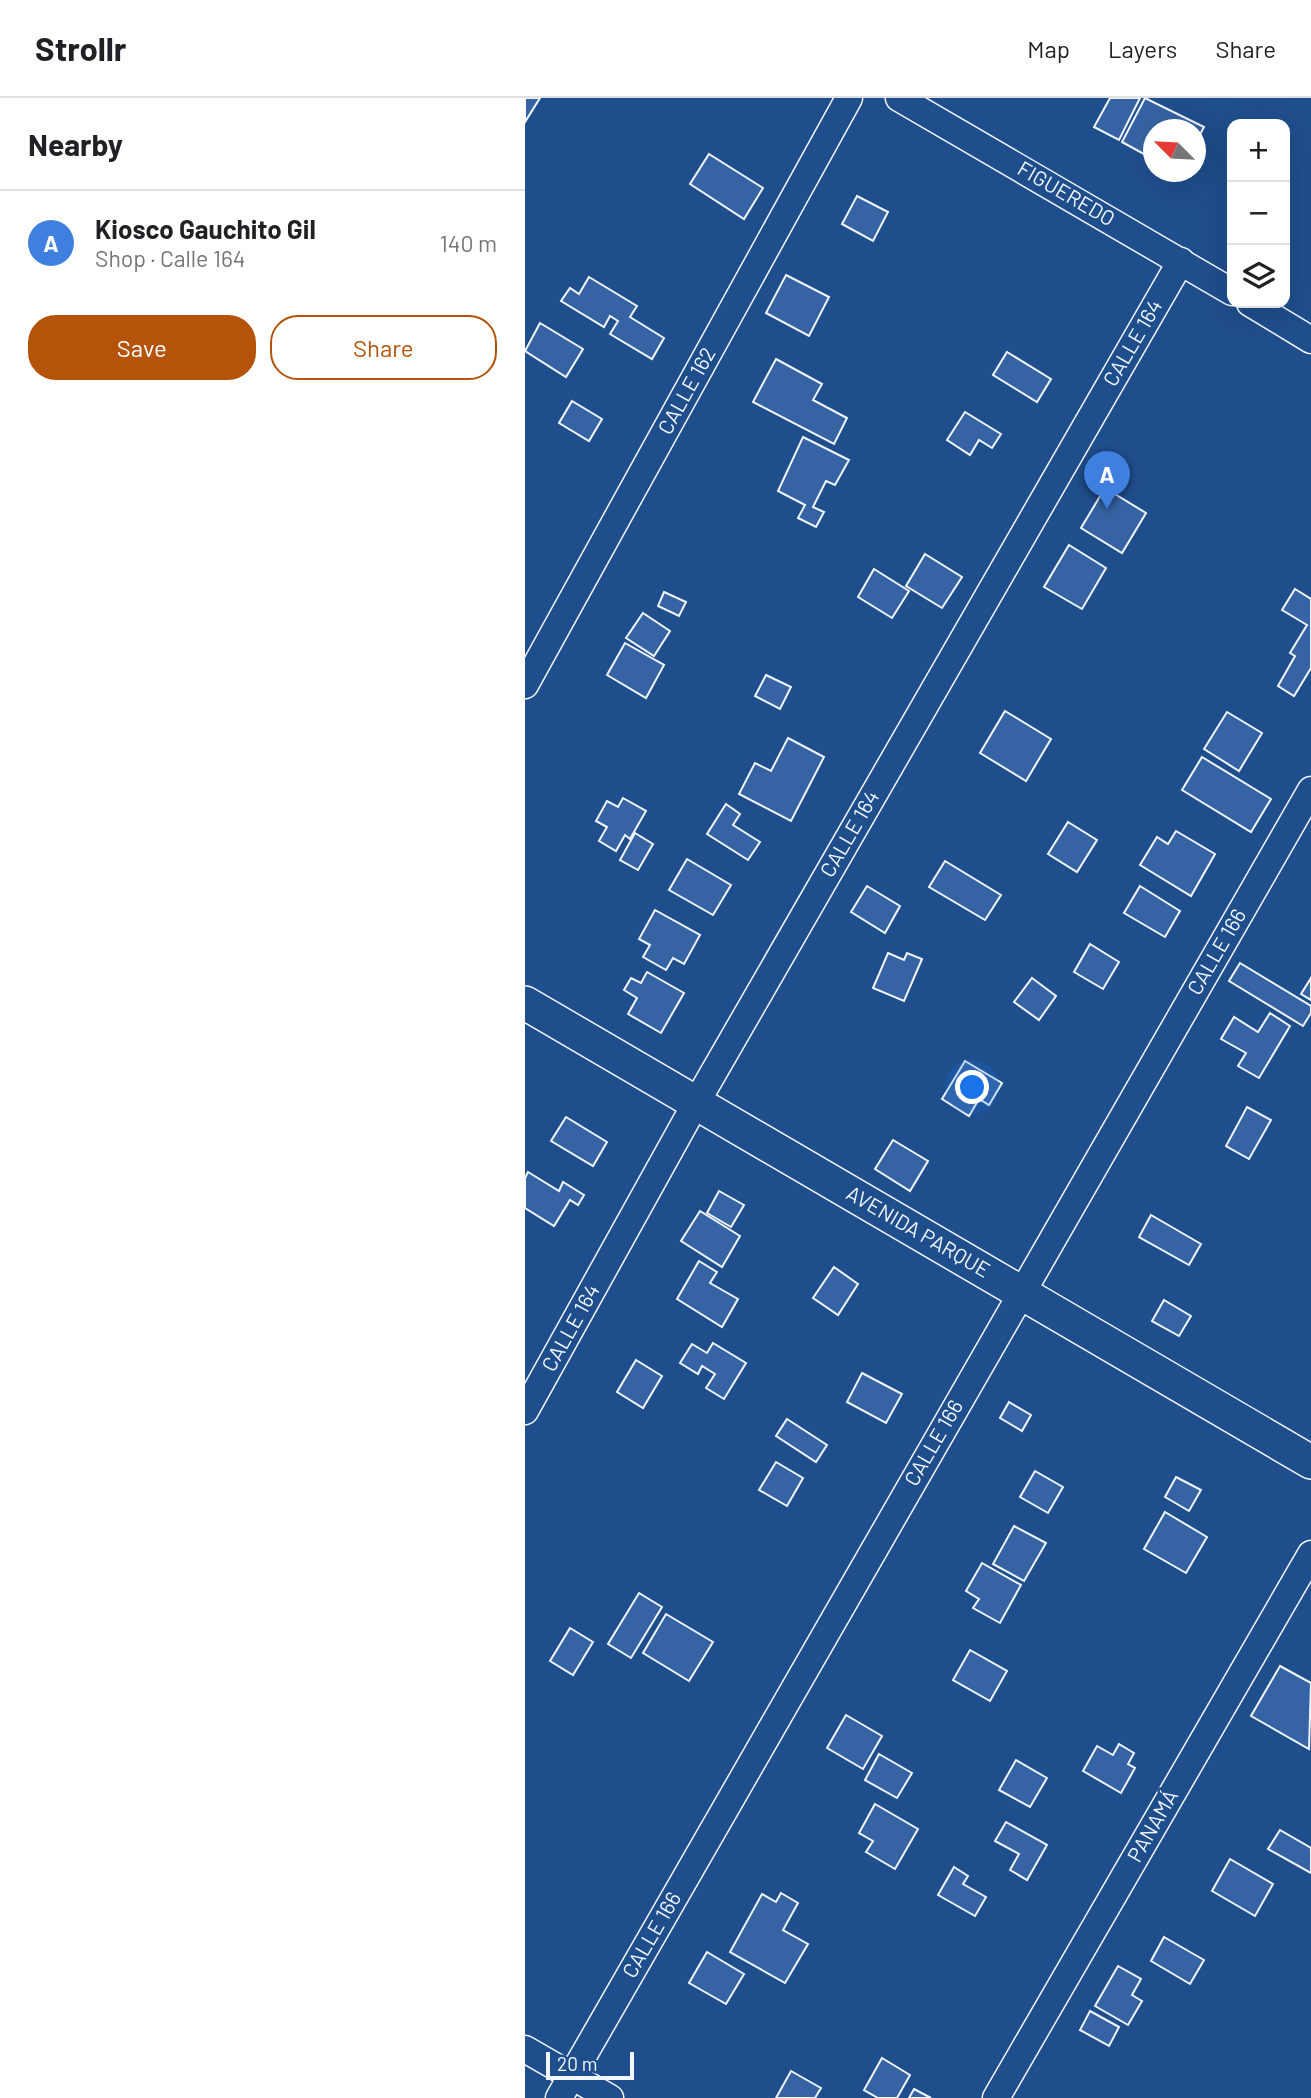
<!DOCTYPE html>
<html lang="en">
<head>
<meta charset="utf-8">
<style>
	body { margin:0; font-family:Barlow,sans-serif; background:#f6f6f6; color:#202124 }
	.controls { position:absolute; right:21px; top:21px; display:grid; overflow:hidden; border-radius:14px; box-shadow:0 7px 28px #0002 }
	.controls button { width:63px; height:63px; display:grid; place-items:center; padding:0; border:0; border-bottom:2px solid #e0e0e0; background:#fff; color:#202124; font:35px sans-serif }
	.compass { position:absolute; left:618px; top:21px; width:63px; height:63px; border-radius:50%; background:#fff; box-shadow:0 7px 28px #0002; rotate:294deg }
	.scale { position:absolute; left:21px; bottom:18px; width:88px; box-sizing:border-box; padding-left:7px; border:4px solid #f2f6ff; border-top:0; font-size:19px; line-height:24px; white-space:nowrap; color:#f2f6ff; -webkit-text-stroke:5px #1f4e8c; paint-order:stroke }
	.you { position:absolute; left:448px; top:990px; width:24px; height:24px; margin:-18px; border:5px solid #fff; border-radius:50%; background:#1a73e8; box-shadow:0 0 0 10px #1a73e833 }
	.badge { display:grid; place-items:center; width:46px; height:46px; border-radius:50%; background:#b45309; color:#fff; font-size:23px; font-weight:700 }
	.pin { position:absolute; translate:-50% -58px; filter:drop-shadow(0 2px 4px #0008) }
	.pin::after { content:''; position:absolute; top:37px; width:24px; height:21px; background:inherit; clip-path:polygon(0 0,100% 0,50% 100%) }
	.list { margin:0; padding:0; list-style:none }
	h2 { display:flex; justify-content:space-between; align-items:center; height:91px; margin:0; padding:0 28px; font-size:30px }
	h2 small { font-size:23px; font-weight:400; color:#757577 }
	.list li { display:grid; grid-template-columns:46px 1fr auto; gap:21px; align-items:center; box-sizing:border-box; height:105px; padding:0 28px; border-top:2px solid #e0e0e0 }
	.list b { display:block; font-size:26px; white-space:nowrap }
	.list p { margin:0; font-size:23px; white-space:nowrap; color:#757577 }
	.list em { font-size:23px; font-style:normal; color:#757577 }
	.actions { display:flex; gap:14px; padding:21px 28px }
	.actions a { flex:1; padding:16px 0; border:2px solid #b45309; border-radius:28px; text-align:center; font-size:24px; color:#b45309 }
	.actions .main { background:#b45309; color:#fff }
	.icon { flex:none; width:38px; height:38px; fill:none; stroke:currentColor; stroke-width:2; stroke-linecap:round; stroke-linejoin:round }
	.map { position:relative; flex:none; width:786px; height:2000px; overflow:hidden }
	header { display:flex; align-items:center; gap:42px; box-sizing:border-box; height:98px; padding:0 35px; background:#fff; border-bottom:2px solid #e0e0e0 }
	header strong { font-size:33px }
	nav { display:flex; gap:38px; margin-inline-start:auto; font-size:24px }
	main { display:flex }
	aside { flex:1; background:#fff }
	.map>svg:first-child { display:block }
	.building { fill:#3563a3; stroke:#f2f6ff; stroke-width:2 }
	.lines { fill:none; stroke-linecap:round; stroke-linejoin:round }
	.minor-casing { stroke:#f2f6ff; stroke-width:29 }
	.tertiary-casing { stroke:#f2f6ff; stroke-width:36 }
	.minor { stroke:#1f4e8c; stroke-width:26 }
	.tertiary { stroke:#1f4e8c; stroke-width:33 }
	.labels { text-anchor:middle; stroke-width:5; stroke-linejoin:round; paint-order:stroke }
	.street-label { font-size:21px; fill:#f2f6ff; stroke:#1f4e8c }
</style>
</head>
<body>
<header>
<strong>Strollr</strong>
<nav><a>Map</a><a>Layers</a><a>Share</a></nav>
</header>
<main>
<aside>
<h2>Nearby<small></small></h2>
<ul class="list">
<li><span class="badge" style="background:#3f7fe0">A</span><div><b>Kiosco Gauchito Gil</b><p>Shop · Calle 164</p></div><em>140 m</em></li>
</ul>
<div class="actions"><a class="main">Save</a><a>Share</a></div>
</aside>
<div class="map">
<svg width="786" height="2000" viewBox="0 0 786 2000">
	<rect width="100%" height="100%" fill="#1f4e8c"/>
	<g class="building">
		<polygon points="0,0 15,0 0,24"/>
		<polygon points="585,0 615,0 594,42 569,29"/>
		<polygon points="620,0 679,29 670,46 670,32 628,32 628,61 597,44"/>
		<polygon points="184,56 238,90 219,121 165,86"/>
		<polygon points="332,98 363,114 348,143 317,126"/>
		<polygon points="261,177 304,199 284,238 241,215"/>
		<polygon points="64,179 112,208 105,219 139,240 127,261 85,236 93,223 85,218 79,229 36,203 45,190 54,196"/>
		<polygon points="15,225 58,251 41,279 0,253"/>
		<polygon points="482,254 526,281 512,304 468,277"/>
		<polygon points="251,261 297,286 288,302 322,320 309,346 228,304"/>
		<polygon points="47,303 77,321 64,343 34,325"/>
		<polygon points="440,314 476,336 467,350 454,342 445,357 422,342"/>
		<polygon points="278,339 324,362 310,387 301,383 288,409 299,414 291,429 273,420 280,407 253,393"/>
		<polygon points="580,390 621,415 597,455 556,430"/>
		<polygon points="544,447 581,470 557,511 519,489"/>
		<polygon points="400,456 437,479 417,510 381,488"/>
		<polygon points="349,471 384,493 367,520 333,499"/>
		<polygon points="770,491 786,501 786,570 769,598 753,588 770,558 765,555 782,527 757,512"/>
		<polygon points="139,494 161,504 154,518 133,508"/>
		<polygon points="118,515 145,533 129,558 101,540"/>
		<polygon points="100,545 139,567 121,600 82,577"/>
		<polygon points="241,577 266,589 255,611 230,598"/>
		<polygon points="480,613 526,641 501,683 455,655"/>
		<polygon points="702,614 737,635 714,673 679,651"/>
		<polygon points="263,640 299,659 266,723 214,696 230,665 246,673"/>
		<polygon points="677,659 746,701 726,734 657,692"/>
		<polygon points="98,700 121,713 105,741 100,737 91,753 74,743 82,729 71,723 82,703 93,709"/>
		<polygon points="201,706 215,716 208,727 235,744 223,762 182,736"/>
		<polygon points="543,724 572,742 552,774 523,756"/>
		<polygon points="651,733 690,756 666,798 615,767 632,739 643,746"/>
		<polygon points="110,735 128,746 113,772 95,762"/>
		<polygon points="162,761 206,787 188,817 144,792"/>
		<polygon points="420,763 476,797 460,822 404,789"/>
		<polygon points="342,788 375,808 360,835 326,814"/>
		<polygon points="615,788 655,813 640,839 599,815"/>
		<polygon points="130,812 175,837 159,866 148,860 141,872 118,859 125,847 114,841"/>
		<polygon points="565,846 594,864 578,891 549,874"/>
		<polygon points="363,855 379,862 382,855 397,861 379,903 348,890"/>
		<polygon points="715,865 786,908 786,915 778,928 704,883"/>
		<polygon points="122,874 159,895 136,935 103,916 112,900 99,892 106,880 116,885"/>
		<polygon points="507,880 531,898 514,922 489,904"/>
		<polygon points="786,880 786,902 776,896"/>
		<polygon points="745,915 765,928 734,980 713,968 721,955 696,941 709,919 733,934"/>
		<polygon points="440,963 477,985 464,1007 454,1001 444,1018 417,1001"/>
		<polygon points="722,1009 746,1022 724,1061 701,1048"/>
		<polygon points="41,1019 82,1044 68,1068 26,1043"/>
		<polygon points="368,1042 403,1063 385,1093 350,1071"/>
		<polygon points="3,1074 34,1093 38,1084 59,1097 53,1107 45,1102 29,1128 0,1110 0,1080"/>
		<polygon points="194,1093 219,1107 206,1129 182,1115"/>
		<polygon points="175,1113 215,1138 197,1169 156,1143"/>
		<polygon points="626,1117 676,1146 664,1167 614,1139"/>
		<polygon points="174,1163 192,1174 185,1185 213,1201 197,1229 152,1201"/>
		<polygon points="309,1169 333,1186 313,1217 288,1200"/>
		<polygon points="639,1202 666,1218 654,1238 627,1223"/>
		<polygon points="188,1245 221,1265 199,1301 181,1290 190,1276 177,1268 173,1276 155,1265 167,1246 182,1255"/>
		<polygon points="111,1262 137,1278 118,1310 92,1294"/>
		<polygon points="337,1275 377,1296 361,1325 322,1304"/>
		<polygon points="484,1304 506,1317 497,1333 475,1320"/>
		<polygon points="262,1321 302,1347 291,1364 251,1338"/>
		<polygon points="251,1364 278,1380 262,1408 234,1392"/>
		<polygon points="510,1373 538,1389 523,1415 495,1399"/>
		<polygon points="651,1379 676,1392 664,1413 640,1399"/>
		<polygon points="640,1414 682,1439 661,1475 619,1451"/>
		<polygon points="489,1428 521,1445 499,1483 468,1466"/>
		<polygon points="457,1465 496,1487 475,1525 448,1510 454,1501 441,1493"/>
		<polygon points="114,1495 137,1509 106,1560 83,1546"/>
		<polygon points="141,1516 188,1544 164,1583 118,1555"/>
		<polygon points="45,1530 68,1544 48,1577 25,1563"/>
		<polygon points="445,1552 482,1573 465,1603 428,1582"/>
		<polygon points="755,1568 786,1585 784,1651 726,1618"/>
		<polygon points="321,1617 357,1638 338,1671 302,1650"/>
		<polygon points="594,1646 609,1655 603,1666 610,1670 596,1695 558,1673 572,1648 588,1657"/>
		<polygon points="354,1656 387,1675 372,1700 340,1682"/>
		<polygon points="491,1662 522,1680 505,1709 474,1692"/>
		<polygon points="350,1706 393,1731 370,1771 341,1754 348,1743 334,1735"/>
		<polygon points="481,1724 522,1747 502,1782 485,1772 494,1756 470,1743"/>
		<polygon points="755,1732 786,1750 786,1775 743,1751"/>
		<polygon points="705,1761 748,1786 730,1818 687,1793"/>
		<polygon points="429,1769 443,1778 438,1786 461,1799 450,1818 413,1797"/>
		<polygon points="256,1795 273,1805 258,1832 283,1846 260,1885 205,1854 237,1796 251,1804"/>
		<polygon points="639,1839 679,1862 665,1886 626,1863"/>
		<polygon points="182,1854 219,1876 201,1906 164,1885"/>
		<polygon points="593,1868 616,1881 607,1897 617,1903 603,1927 570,1908"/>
		<polygon points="565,1913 594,1929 584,1948 555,1932"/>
		<polygon points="357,1960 385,1977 372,2000 353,2000 339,1992"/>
		<polygon points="266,1973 296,1990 290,2000 251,2000"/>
		<polygon points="389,1991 406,2000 384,2000"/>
	</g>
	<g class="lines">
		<defs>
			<g id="minor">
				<polyline points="374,0 707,194"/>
				<polyline points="725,205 786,242"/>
				<polyline points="0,587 324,0"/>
				<polyline points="0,1313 171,1005 656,163"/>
				<polyline points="0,1951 85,2000"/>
				<polyline points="34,2000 786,692"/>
				<polyline points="471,2000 786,1456"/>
			</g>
			<polyline id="tertiary" points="0,905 786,1364"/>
		</defs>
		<use href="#minor" class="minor-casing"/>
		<use href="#tertiary" class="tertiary-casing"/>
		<use href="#minor" class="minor"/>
		<use href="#tertiary" class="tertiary"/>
	</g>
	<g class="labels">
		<g class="street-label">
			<text transform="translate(541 96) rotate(30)" y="7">FIGUEREDO</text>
			<text transform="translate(608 245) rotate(-60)" y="7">CALLE 164</text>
			<text transform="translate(162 293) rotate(-61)" y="7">CALLE 162</text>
			<text transform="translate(325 736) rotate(-60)" y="7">CALLE 164</text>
			<text transform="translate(692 854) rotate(-60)" y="7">CALLE 166</text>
			<text transform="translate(393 1134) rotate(30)" y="7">AVENIDA PARQUE</text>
			<text transform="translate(46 1230) rotate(-61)" y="7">CALLE 164</text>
			<text transform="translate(409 1345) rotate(-60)" y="7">CALLE 166</text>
			<text transform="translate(628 1728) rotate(-60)" y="7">PANAMÁ</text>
			<text transform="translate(127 1837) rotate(-60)" y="7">CALLE 166</text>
		</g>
	</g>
</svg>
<div class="controls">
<button>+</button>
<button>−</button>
<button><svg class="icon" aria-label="layers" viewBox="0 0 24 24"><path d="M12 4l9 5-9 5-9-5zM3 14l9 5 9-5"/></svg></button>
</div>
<svg class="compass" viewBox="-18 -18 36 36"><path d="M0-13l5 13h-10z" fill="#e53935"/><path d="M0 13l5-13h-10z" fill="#757577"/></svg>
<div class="scale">20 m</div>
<div class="you"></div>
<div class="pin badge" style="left:582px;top:411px;background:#3f7fe0">A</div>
</div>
</main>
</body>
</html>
